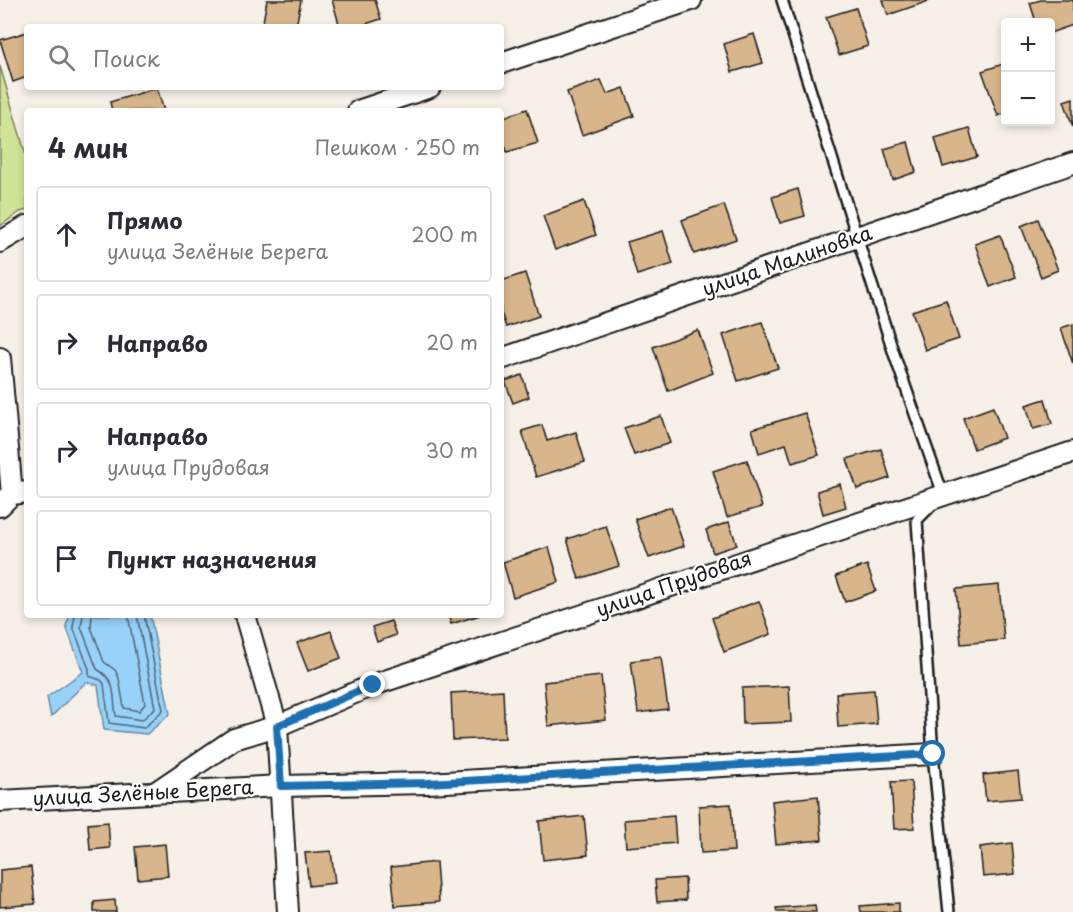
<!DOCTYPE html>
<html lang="ru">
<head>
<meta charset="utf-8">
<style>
	body { margin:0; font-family:"Playpen Sans",sans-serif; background:#f7f7f7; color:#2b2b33 }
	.controls { position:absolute; right:18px; top:18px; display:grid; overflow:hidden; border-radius:6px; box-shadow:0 3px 9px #0003 }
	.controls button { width:54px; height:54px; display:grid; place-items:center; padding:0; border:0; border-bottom:2px solid #e1e1e2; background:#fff; color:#2b2b33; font:30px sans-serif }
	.stop { position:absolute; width:18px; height:18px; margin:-14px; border:4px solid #1f6fb2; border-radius:50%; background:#fff }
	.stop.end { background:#1f6fb2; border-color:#fff; box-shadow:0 2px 6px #0008 }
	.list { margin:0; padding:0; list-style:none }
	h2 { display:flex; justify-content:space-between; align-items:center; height:78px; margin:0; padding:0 24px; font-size:26px }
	h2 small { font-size:20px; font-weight:400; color:#7c7c81 }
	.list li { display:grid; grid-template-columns:39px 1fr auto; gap:18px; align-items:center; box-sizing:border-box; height:96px; margin:0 12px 12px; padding:0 12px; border:2px solid #e1e1e2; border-radius:6px }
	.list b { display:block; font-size:22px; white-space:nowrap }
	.list p { margin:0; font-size:20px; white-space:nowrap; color:#7c7c81 }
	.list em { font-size:20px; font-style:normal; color:#7c7c81 }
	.icon { flex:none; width:33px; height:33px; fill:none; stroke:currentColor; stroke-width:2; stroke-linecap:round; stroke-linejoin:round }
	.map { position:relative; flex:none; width:1073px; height:912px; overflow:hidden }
	.search { position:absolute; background:#fff; box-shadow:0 3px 9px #0003; left:24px; top:24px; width:480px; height:66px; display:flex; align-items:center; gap:15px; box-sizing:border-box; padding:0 21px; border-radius:6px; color:#7c7c81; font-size:22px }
	.panel { position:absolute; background:#fff; box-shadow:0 3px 9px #0003; left:24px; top:108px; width:480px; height:510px; border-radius:6px }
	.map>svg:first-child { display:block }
	.green { fill:#d1e397; stroke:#76805a; stroke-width:1.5 }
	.water { fill:#99d2f9; stroke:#6789a1; stroke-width:1.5 }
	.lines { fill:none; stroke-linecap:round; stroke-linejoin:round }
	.shore { stroke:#4e6574; stroke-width:1.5 }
	.building { fill:#d8b58a; stroke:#1c1c1c; stroke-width:1.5 }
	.service-casing { stroke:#1c1c1c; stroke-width:14 }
	.minor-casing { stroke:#1c1c1c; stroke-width:24 }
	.service { stroke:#fff; stroke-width:9 }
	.minor { stroke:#fff; stroke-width:20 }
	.route { stroke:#1f6fb2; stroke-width:8 }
	.labels { text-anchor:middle; stroke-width:4.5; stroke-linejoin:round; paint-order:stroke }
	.street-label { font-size:20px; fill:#1c1c1c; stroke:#fff }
</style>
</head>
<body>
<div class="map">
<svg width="1073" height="912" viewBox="0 0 1073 912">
	<rect width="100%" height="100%" fill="#f7f0e8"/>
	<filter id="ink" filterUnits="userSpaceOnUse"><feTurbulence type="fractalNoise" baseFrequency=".0167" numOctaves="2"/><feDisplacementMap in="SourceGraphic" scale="12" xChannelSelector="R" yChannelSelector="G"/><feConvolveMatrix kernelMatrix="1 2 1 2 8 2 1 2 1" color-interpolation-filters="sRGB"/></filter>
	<g filter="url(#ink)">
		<polygon class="green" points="0,66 27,159 27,210 20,212 0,226"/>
		<polygon class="water" points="70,615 150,615 170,714 147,734 104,730 98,685 86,682 51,717 47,697 83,672 66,626"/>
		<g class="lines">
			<g class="shore">
				<polyline points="75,615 73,627 89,669 89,676 101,680 104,684 109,723 144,728 163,710 144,615"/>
				<path d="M83,615L81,627L97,669C118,682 112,693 116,716L142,720L155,708L137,615"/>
				<polyline points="92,615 91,627 104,662 115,670 119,678 124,708 139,711 145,704 128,615"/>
			</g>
		</g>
		<g class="building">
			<polygon points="267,0 301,0 296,27 262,27"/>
			<polygon points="332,0 375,0 381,19 357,27 340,27"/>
			<polygon points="883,0 928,0 929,1 888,15"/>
			<polygon points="1041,0 1073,0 1073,25 1050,33 1050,22 1036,22 1030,3"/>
			<polygon points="856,8 868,46 839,55 826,17"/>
			<polygon points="27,32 27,77 13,82 0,40"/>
			<polygon points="754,34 763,63 732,72 724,44"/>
			<polygon points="1006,63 1006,113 998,116 982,71"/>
			<polygon points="601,80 607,94 624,88 634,116 582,135 567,92"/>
			<polygon points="157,88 164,111 112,111 110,102"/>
			<polygon points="1073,98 1073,127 1064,101"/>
			<polygon points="527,109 538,143 507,152 501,132 501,118"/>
			<polygon points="969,128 977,157 943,167 935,138"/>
			<polygon points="908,142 916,172 893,180 884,149"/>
			<polygon points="798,189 805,216 780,223 772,197"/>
			<polygon points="584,201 596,235 555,250 543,216"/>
			<polygon points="724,205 736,239 694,254 682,220"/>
			<polygon points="1038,219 1058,270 1041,277 1021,226"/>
			<polygon points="663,231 673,264 637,275 627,242"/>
			<polygon points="1000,235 1016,277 990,287 975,244"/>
			<polygon points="525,273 539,316 506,327 501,313 501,281"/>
			<polygon points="946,300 959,339 925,350 912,311"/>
			<polygon points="762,322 778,368 738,381 723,335"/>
			<polygon points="1073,324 1073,364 1061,328"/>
			<polygon points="698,330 713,373 668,391 653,347"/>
			<polygon points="522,375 529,397 513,403 505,381"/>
			<polygon points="1045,399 1052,424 1033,429 1026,405"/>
			<polygon points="993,407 1004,438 974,449 963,418"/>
			<polygon points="805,413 819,455 792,463 786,444 759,453 752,429"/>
			<polygon points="661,416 670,443 634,455 624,428"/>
			<polygon points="542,425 547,441 576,432 585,462 536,477 522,431"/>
			<polygon points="881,449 890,478 857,489 847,459"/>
			<polygon points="747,460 762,507 727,517 713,471"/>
			<polygon points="840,484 846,507 823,514 817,491"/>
			<polygon points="671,507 684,546 649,558 635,519"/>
			<polygon points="729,522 737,545 713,553 706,530"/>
			<polygon points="606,526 619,566 579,579 567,539"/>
			<polygon points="549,547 559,582 513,597 503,562"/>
			<polygon points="867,565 876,591 845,602 836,576"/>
			<polygon points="999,585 1004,640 961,644 956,589"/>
			<polygon points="759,601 771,634 724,652 712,618"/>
			<polygon points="448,615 480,615 451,624"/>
			<polygon points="391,621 396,635 377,642 372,627"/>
			<polygon points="331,631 341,658 308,671 297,643"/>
			<polygon points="661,657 668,709 638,713 631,661"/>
			<polygon points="601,676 606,720 548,726 544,682"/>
			<polygon points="789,686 791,722 743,724 742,688"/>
			<polygon points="503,690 505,738 453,740 451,693"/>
			<polygon points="874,690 877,724 838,727 836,693"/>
			<polygon points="1018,771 1021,798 986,801 983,775"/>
			<polygon points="911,781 914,828 894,829 891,782"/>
			<polygon points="818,796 822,840 776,844 772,801"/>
			<polygon points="731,804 734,851 701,853 699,806"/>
			<polygon points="584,816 588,855 543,860 539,821"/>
			<polygon points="674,816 676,843 626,847 624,820"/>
			<polygon points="108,822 110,848 90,850 88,824"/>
			<polygon points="1012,843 1015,874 983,877 980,847"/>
			<polygon points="165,844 168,876 138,879 135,847"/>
			<polygon points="331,851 335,883 309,886 305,853"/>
			<polygon points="436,862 439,902 395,906 391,867"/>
			<polygon points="31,867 35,904 0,907 0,870"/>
			<polygon points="685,878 686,900 657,902 655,880"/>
			<polygon points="115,900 116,912 94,912 94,902"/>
			<polygon points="899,903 899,912 861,912 860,906"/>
			<polygon points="815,905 816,912 777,912 776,908"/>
		</g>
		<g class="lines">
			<defs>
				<polyline id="service" points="782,0 894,354 943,494 917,520 933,754 949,912"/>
				<g id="minor">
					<polyline points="501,63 691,0"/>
					<polyline points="358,111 430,87"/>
					<polyline points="0,242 27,226"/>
					<polyline points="0,358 12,494"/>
					<polyline points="501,359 1073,163"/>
					<polyline points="0,506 12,494 27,492"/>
					<polyline points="245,615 277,726 288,912"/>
					<polyline points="156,792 234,739 277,726 373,685 1073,452"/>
					<polyline points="0,801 281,786 428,783 933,754"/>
				</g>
			</defs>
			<use href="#service" class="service-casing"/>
			<use href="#minor" class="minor-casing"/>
			<use href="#service" class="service"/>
			<use href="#minor" class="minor"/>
		</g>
	</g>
	<g class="lines" filter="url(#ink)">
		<polyline class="route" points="373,685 277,726 281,786 428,783 933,754"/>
	</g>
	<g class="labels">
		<g class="street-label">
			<text transform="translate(787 261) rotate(-19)" y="7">улица Малиновка</text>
			<text transform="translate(674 584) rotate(-19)" y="7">улица Прудовая</text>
			<text transform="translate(143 793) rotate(-3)" y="7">улица Зелёные Берега</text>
		</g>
	</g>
</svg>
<div class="controls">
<button>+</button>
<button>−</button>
</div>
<div class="stop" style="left:933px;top:754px"></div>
<div class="stop end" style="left:373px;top:685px"></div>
<div class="search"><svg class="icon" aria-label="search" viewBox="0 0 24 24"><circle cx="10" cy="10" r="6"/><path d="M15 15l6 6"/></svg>Поиск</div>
<section class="panel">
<h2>4 мин<small>Пешком · 250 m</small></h2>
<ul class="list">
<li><svg class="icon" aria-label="ahead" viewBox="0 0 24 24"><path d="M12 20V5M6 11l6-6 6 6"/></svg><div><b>Прямо</b><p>улица Зелёные Берега</p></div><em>200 m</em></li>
<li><svg class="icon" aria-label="right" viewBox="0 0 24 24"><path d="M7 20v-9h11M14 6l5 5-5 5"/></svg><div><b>Направо</b></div><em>20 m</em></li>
<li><svg class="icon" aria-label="right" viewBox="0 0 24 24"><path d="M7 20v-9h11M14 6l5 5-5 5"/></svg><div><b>Направо</b><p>улица Прудовая</p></div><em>30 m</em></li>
<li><svg class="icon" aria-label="arrive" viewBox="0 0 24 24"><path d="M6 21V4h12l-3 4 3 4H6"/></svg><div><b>Пункт назначения</b></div></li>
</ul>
</section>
</div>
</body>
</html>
